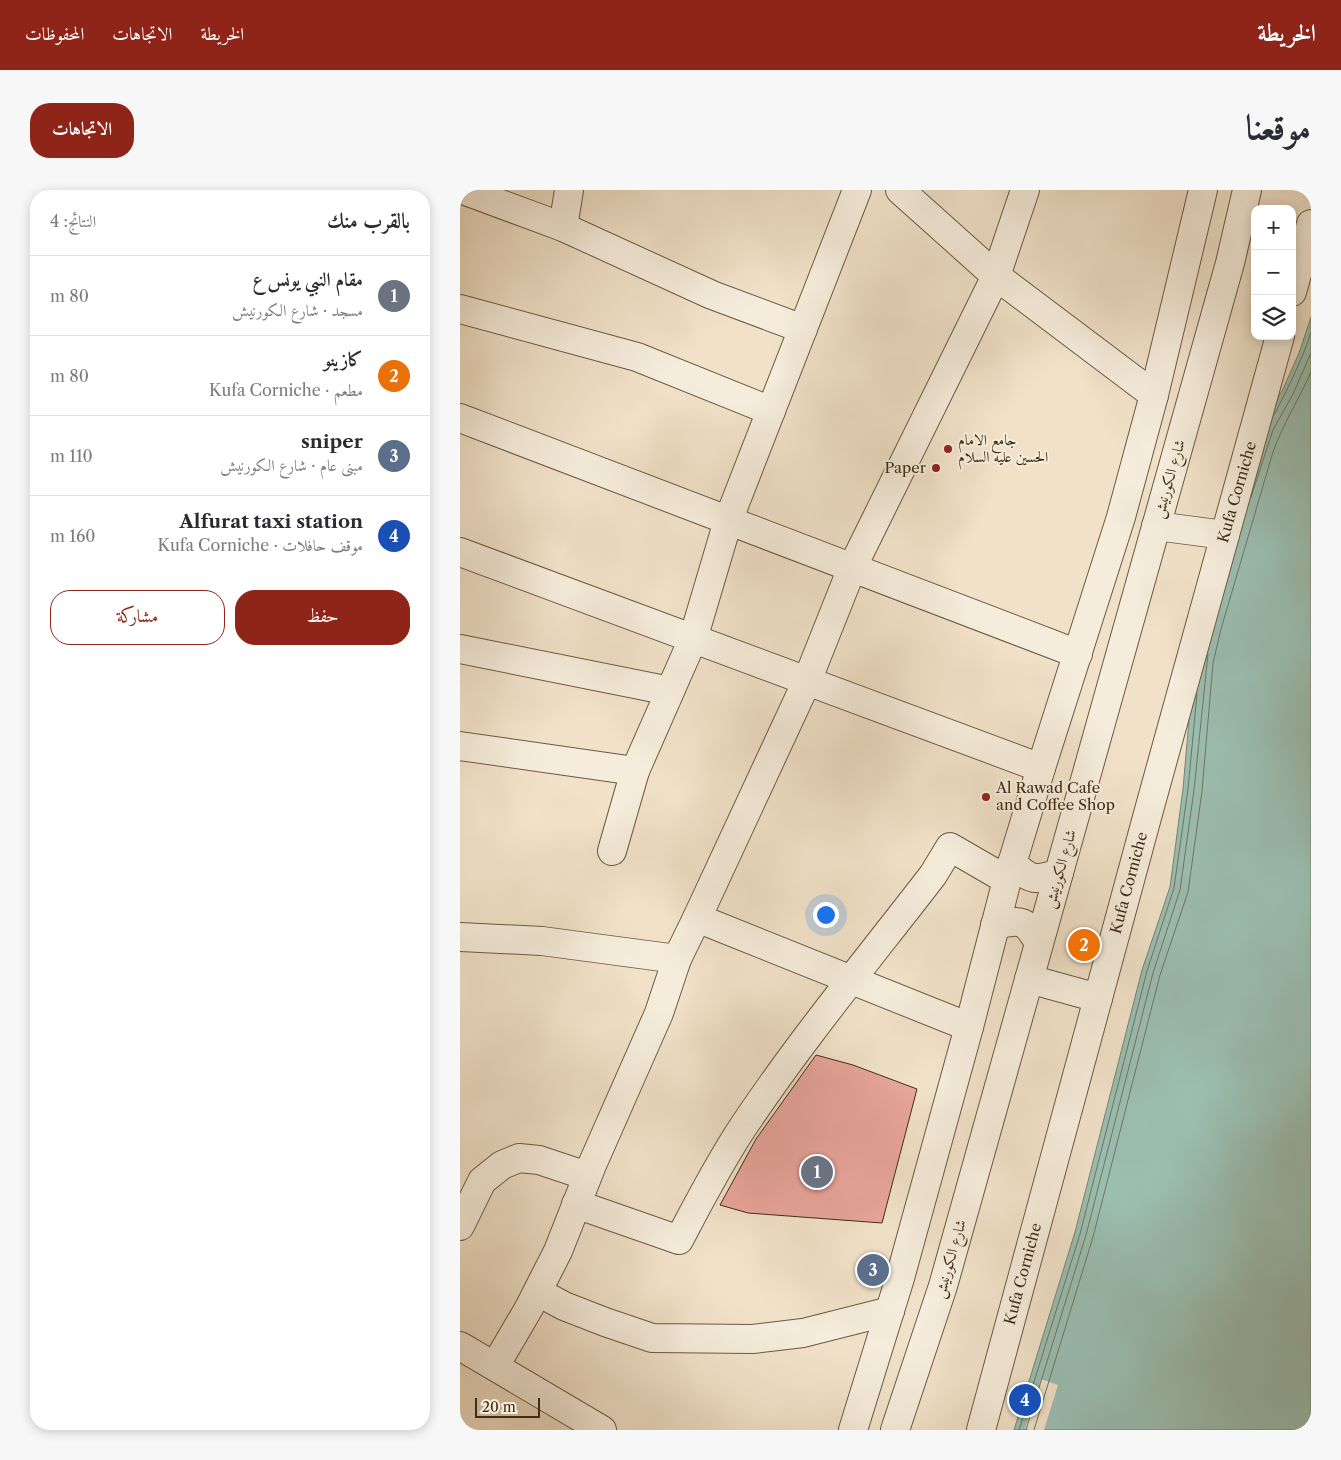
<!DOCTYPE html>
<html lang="ar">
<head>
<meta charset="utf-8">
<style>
	body { margin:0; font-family:"Libre Caslon Text",Amiri,serif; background:#f7f7f7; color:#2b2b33; direction:rtl }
	.controls { position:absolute; right:15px; top:15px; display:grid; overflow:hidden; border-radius:10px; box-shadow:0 2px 12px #0003 }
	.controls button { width:45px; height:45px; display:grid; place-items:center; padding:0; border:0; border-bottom:1px solid #e1e1e2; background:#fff; color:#2b2b33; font:25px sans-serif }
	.scale { position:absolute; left:15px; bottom:12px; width:65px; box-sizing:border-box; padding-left:5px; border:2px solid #3f2d16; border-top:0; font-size:14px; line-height:18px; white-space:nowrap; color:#3f2d16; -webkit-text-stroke:4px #f5ecdb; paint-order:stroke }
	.you { position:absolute; left:365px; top:724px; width:18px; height:18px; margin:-12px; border:4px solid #fff; border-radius:50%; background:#1a73e8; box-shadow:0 0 0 8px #1a73e833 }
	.badge { display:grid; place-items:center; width:32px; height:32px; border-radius:50%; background:#8f2418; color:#fff; font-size:16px; font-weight:700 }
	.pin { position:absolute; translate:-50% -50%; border:2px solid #fff; box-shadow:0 1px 5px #0006 }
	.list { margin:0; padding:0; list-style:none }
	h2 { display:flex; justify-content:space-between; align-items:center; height:65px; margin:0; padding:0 20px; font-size:21px }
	h2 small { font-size:16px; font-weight:400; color:#7c7c81 }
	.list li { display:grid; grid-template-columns:32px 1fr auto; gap:15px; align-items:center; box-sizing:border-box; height:80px; padding:0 20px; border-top:1px solid #e1e1e2 }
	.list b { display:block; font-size:19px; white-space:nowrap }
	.list p { margin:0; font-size:16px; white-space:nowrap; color:#7c7c81 }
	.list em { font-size:16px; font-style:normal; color:#7c7c81 }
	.actions { display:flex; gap:10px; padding:15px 20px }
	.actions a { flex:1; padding:11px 0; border:1px solid #8f2418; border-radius:20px; text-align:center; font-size:18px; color:#8f2418 }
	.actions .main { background:#8f2418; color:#fff }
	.icon { flex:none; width:28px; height:28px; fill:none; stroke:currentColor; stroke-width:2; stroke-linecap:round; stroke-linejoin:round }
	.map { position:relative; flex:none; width:851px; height:1240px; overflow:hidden; direction:ltr; border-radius:20px }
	header { display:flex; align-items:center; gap:30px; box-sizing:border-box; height:70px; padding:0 25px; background:#8f2418; color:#fff }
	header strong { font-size:24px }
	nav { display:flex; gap:28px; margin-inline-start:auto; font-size:18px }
	.intro { display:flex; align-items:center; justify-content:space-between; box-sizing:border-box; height:120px; padding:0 30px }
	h1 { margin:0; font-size:35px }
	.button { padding:12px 22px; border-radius:20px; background:#8f2418; color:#fff; font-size:18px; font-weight:700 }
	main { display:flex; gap:30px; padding:0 30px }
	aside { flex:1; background:#fff; border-radius:20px; box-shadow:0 2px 12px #0003 }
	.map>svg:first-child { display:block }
	.water { fill:#9bbeb1; stroke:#768473 }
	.pier { fill:#f0e1c8 }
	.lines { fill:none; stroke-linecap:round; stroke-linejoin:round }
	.shore { stroke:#6d7664; stroke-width:1 }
	.building { fill:#e9a59c; stroke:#3f2d16 }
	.minor-casing { stroke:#6b5a42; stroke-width:30 }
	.minor { stroke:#f5ecdb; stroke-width:28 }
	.poi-dot { fill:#8f2418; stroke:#f5ecdb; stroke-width:2 }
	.labels { text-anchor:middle; stroke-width:4; stroke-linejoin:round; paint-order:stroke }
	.poi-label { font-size:15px; fill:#3f2d16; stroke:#f5ecdb; text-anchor:start }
	.street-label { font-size:15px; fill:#3f2d16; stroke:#f5ecdb }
</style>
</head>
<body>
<header>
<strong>الخريطة</strong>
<nav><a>الخريطة</a><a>الاتجاهات</a><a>المحفوظات</a></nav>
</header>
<div class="intro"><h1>موقعنا</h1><a class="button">الاتجاهات</a></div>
<main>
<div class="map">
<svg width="851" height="1240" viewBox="0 0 851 1240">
	<rect width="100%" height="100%" fill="#f0e1c8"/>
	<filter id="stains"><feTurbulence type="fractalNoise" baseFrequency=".004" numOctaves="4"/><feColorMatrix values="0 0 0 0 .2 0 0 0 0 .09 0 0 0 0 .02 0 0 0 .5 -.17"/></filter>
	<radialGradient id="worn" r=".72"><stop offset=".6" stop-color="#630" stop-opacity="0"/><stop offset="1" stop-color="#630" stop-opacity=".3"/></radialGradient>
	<polygon class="water" points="851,127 851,1240 554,1240 615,1042 682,780 710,697 723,599 731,507 802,236 823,199 839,163"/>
	<polygon class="pier" points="581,1189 598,1195 584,1240 569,1240 565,1239 573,1215 562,1212 564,1206 575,1209"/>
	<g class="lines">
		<g class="shore">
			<path d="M814,225C828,198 841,172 851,143"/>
			<polyline points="791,307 813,240 833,204 851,163"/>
			<polyline points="559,1240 620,1044 687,781 714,698 728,599 737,504"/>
			<polyline points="566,1240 626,1045 693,783 720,700 734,600 748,464"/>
			<path d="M574,1240L633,1047L700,785L728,702L742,601L753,473L761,439L813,262C823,234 839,209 851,182"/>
		</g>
	</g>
	<polygon class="building" points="356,865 393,875 457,899 422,1033 288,1023 260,1015 296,949"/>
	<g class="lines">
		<defs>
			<g id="minor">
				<polyline points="3,0 103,37 252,105 343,139"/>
				<polyline points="440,0 536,86 694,205"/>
				<polyline points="103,37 109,0"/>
				<polyline points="832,102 851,34"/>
				<polyline points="0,119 177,167 311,221"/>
				<polyline points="0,228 618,464"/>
				<polyline points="696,336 765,345"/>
				<polyline points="0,362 581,578"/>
				<polyline points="0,459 210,501"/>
				<polyline points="0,556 175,581"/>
				<polyline points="152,661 175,581 233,449 268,331 397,0"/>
				<path d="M552,673C571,691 575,691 599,683"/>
				<polyline points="237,728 509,837"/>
				<path d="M535,735C563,729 565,730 579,753"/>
				<polyline points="0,747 82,751 217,769"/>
				<polyline points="569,789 638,808"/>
				<path d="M116,1014L219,1050C239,1012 259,973 283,937C341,850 409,768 473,685L490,657L547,690"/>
				<polyline points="0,1036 22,991 42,975 59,968 79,970 127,986"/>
				<polyline points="78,1102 104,1116 145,1132 192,1148 293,1149 343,1143 430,1121"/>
				<polyline points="0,1156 142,1240"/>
				<polyline points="35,1176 69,1118 98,1061 132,975 199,823 217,769 237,728 347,491 392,378 536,86 565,0"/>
				<polyline points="393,1240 440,1088 509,837 547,690 581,578 661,327 694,205 743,0"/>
				<polyline points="435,1240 483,1096 770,73 787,0"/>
				<polyline points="521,1240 689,620 820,146"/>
			</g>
		</defs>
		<use href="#minor" class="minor-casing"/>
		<use href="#minor" class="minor"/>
	</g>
	<g class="poi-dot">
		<circle cx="488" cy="259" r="5"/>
		<circle cx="476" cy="278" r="5"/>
		<circle cx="526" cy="607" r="5"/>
	</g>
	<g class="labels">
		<g class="poi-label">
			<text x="498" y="255">جامع الامام<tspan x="498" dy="17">الحسين عليه السلام</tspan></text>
			<text x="466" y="283" text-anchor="end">Paper</text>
			<text x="536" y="603">Al Rawad Cafe<tspan x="536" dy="17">and Coffee Shop</tspan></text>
		</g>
		<g class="street-label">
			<text transform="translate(709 289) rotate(-74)" y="5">شارع الكورنيش</text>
			<text transform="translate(777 302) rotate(-74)" y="5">Kufa Corniche</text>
			<text transform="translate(600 679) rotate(-74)" y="5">شارع الكورنيش</text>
			<text transform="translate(669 693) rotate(-75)" y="5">Kufa Corniche</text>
			<text transform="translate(490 1069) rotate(-74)" y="5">شارع الكورنيش</text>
			<text transform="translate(563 1084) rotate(-75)" y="5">Kufa Corniche</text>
		</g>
	</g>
	<rect width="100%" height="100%" filter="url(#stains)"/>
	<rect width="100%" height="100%" fill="url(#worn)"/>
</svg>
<div class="controls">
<button>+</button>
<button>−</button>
<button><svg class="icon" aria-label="layers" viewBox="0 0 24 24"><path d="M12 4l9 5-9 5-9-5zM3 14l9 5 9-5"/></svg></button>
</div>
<div class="scale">20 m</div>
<div class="you"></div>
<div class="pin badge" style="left:357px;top:982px;background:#6b7280">1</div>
<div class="pin badge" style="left:624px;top:755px;background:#e8710a">2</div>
<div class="pin badge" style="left:413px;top:1080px;background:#5c6f8a">3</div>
<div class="pin badge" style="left:565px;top:1210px;background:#1a4fb4">4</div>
</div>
<aside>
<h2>بالقرب منك<small>النتائج: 4</small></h2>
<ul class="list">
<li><span class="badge" style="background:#6b7280">1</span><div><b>مقام النبي يونس ع</b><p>مسجد · شارع الكورنيش</p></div><em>80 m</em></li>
<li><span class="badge" style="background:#e8710a">2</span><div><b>كازينو</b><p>مطعم · Kufa Corniche</p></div><em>80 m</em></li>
<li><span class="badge" style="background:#5c6f8a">3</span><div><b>sniper</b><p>مبنى عام · شارع الكورنيش</p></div><em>110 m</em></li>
<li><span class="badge" style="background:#1a4fb4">4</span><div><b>Alfurat taxi station</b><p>موقف حافلات · Kufa Corniche</p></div><em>160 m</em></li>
</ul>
<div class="actions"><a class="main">حفظ</a><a>مشاركة</a></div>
</aside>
</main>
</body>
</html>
